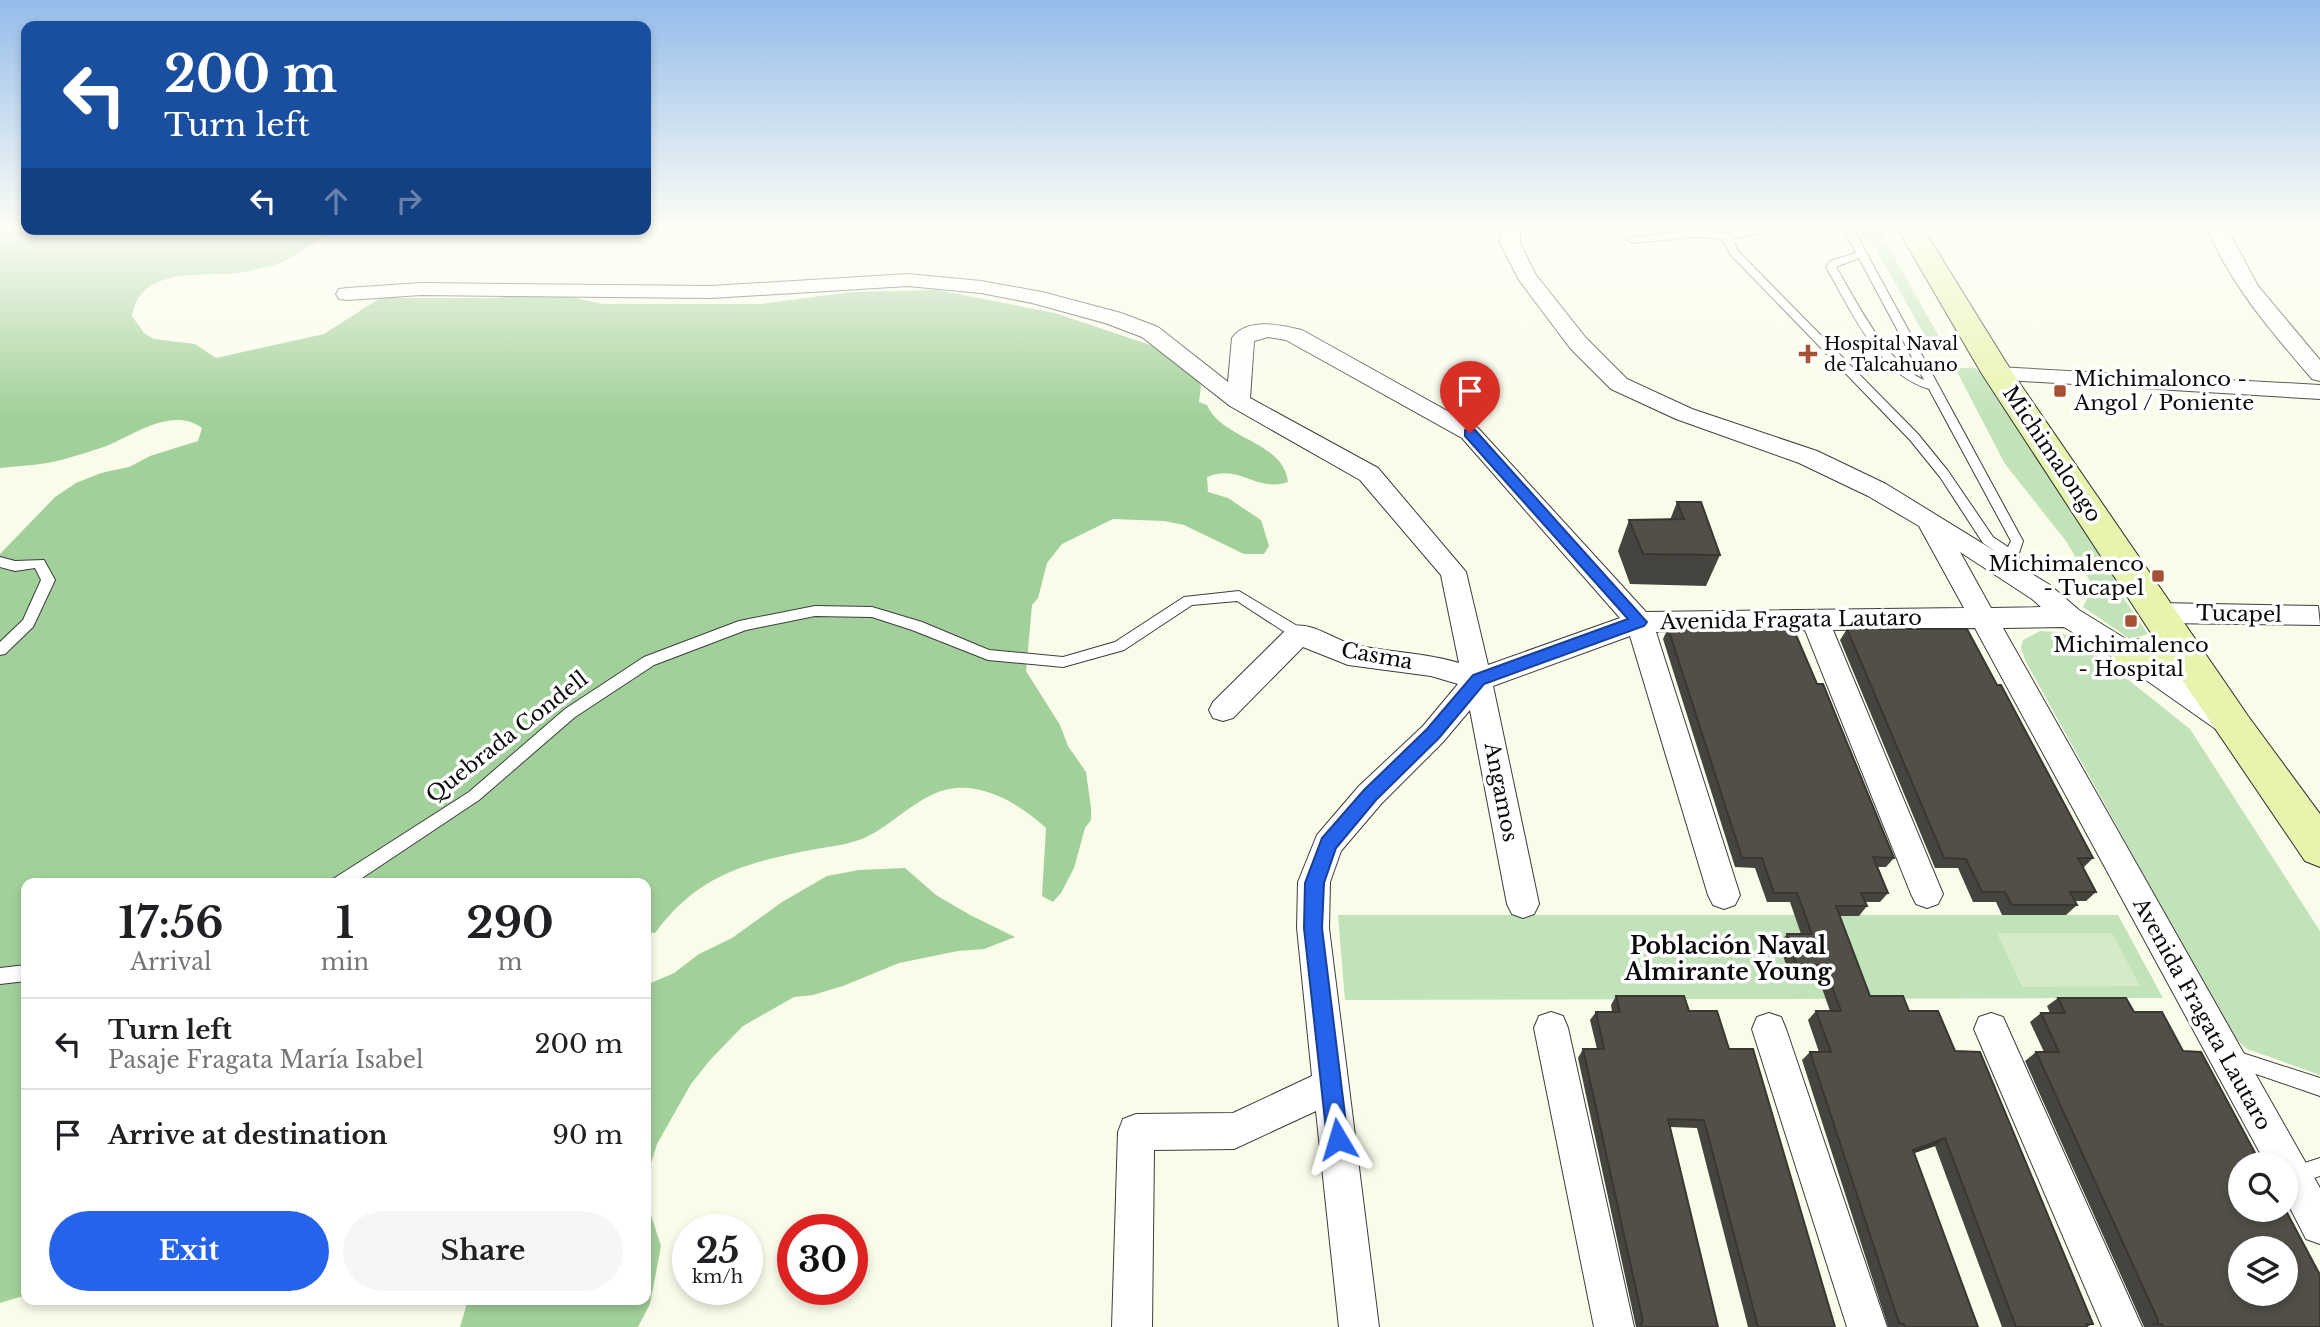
<!DOCTYPE html>
<meta charset="utf-8">
<style>
:root{--surface:#fff;--page:#f6f6f6;--text:#202124;--muted:#757577;--line:#e0e0e0;--accent:#2563eb}
body{margin:0;font-family:"Libre Baskerville",serif;background:var(--page);color:var(--text);height:100vh;display:flex;flex-direction:column;font-size:26px;white-space:nowrap}
*{box-sizing:border-box;margin:0}
p{font-size:23px;color:var(--muted)}
.icon{flex:none;width:38px;height:38px;fill:none;stroke:currentColor;stroke-width:2;stroke-linecap:round;stroke-linejoin:round}
.map{position:relative;flex:1;overflow:hidden}
.sheet{position:absolute;left:21px;top:878px;width:630px;height:427px;display:flex;flex-direction:column;background:var(--surface);border-radius:14px;box-shadow:0 4px 10px #0003}
.sheet>*{flex:none}
.guide{position:absolute;left:21px;top:21px;width:630px;height:214px;border-radius:14px;box-shadow:0 4px 10px #0003;background:#1a4fa0;color:#fff;overflow:hidden}
.controls{position:absolute;left:2228px;top:1152px;display:grid;gap:14px}
.controls a{display:grid;place-items:center;width:70px;height:70px;border-radius:50%;background:var(--surface);box-shadow:0 4px 10px #0003;font-size:35px}
.speed{position:absolute;left:672px;top:1214px;display:flex;gap:14px;font-size:35px;font-weight:700;text-align:center}
.speed>*{display:grid;place-content:center;width:91px;height:91px;border-radius:50%;background:var(--surface);box-shadow:0 4px 10px #0003;line-height:1}
.speed small{font-size:18px;font-weight:400}
.speed .limit{border:10px solid #d22;background:#fff;color:#111}
.pin{position:absolute;display:grid;place-items:center;width:60px;height:60px;color:#fff;margin:-72px -30px;border-radius:50% 50% 50% 0;rotate:-45deg;box-shadow:0 0 7px #0007}
.pin .icon{rotate:45deg}
.me{position:absolute;width:77px;margin:-38px;rotate:353deg;stroke-linejoin:round;filter:drop-shadow(0 0 5px #0008)}
.turn{display:flex;align-items:center;gap:24px;height:147px;padding:0 28px;font-size:32px}
.turn .icon{width:91px;height:91px;stroke-width:2.5}
.turn b{display:block;font-size:49px;line-height:60px}
.lanes{display:flex;align-items:center;height:66px;padding:0 28px;background:#0003;justify-content:center;gap:35px;direction:ltr}
.lanes .off{opacity:.35}
.eta{display:flex;justify-content:space-evenly;align-items:center;height:119px;text-align:center}
.eta b{font-size:42px;font-weight:700;line-height:49px}
.button{display:flex;gap:14px;margin-top:auto;padding:14px 28px}
.button a{flex:1;height:80px;border-radius:42px;background:var(--accent);color:#fff;font-size:28px;font-weight:700;line-height:80px;text-align:center}
.button a+a{background:var(--page);color:var(--text)}
ul{padding:0;list-style:none}
li{display:flex;align-items:center;gap:21px;height:91px;padding:0 28px;border-top:2px solid var(--line)}
li div{flex:1}
li b{display:block;font-size:26px}
li em{font-style:normal}
.map>svg:first-child{display:block}
</style>
<div class="map">
<svg width="2320" height="1327" viewBox="0 0 2320 1327">
<rect width="100%" height="100%" fill="#fafcea"/>
<path fill="#c2e2b9" d="M1853,230H1879L1942,342L1925,336L1871,240H1861Z
M1955,368H1975L1999,385L2115,572L2114,584L2148,634L2130,639L2083,607L2093,586L2066,541L2005,464Z
M2040,631L2057,632L2076,638L2190,729L2320,931V1075L2247,1049L2233,1036L2025,660L2021,647L2023,640Z
M1338,915H2118L2163,998L1345,1000Z"/>
<path fill="#a2d09a" d="M6,230H340C316,237 298,258 274,265C262,268 249,272 237,273C201,277 140,266 132,316L144,333L154,339L195,344L216,358L324,334L380,298H494L526,295L567,296L603,304H761L851,292L937,290L1055,313L1153,346L1198,380L1201,386L1199,402L1207,405C1222,440 1284,441 1288,482C1255,493 1241,463 1207,477L1208,492L1228,498L1261,520L1269,546L1264,554H1244L1184,525L1164,521L1113,519L1062,544L1047,563L1038,598L1032,605L1026,671L1060,725L1068,746L1086,772L1091,808V820L1085,828L1074,868L1061,893L1053,902L1042,896L1046,828C1022,806 990,786 956,788C925,790 898,820 872,834C853,845 832,846 811,850C744,863 698,875 655,933L646,932V884H26V1295L0,1303V554L55,497L76,483L101,473L129,467L150,456L198,441L202,428C175,407 137,432 111,444C97,450 80,454 65,459C44,465 21,466 0,468V232Z
M905,868L936,895L970,915L1015,937L984,949L958,951L899,963L843,986L813,995L794,997L743,1026L710,1060L691,1084L657,1144L646,1179V985L674,973L699,954L732,938L782,902L827,876L859,870Z
M646,1199L661,1246L650,1304L638,1327H460L468,1300H646Z"/>
<path fill="#d5eac9" d="M1997,933H2112L2140,986L2022,987Z"/>
<g fill="none" stroke-linecap="round" stroke-linejoin="round">
<defs>
<path id="service" d="M1748,230H1769L1764,233L1732,238L1738,251L1918,434L1948,471L1993,537L2008,547L2011,541L1929,389C1878,374 1851,310 1826,267L1830,261L1856,253L1844,230H1854L2023,541L2018,556L2030,578L2028,581H2018L2006,559L1983,543L1940,477L1910,440L1730,254L1722,239L1694,237L1632,243L1627,240L1632,237L1694,231L1726,233ZM1859,258L1924,380C1886,363 1857,302 1836,267Z
M0,557L15,561L44,560L55,580L33,627L5,654L0,655V642L23,620L41,580L35,568L15,571L0,567Z
M1239,591L1304,630L1306,634L1304,638H1294L1237,601L1192,605L1124,650L1063,667L988,660L912,630L872,617L815,616L746,630L654,665L575,717L479,800L353,884H331L333,879L469,792L565,709L644,657L739,621L815,606L872,607L922,622L989,650L1063,657L1115,642L1184,597Z
M26,965V981L0,984V968Z
M2233,1050L2320,1078V1096L2227,1064L2224,1058L2227,1052Z
M2320,1158V1176L2293,1185L2286,1183V1169Z"/>
<path id="minor" d="M1500,230H1520V243L1536,275L1586,338L1627,379L1692,409L1817,451L1886,484L2050,585L2079,610L2139,647L2237,714L2242,722L2237,730L2227,734L2217,730L2119,661L2064,627L2003,628L2320,1188V1244L2306,1239L2286,1200V1164H2266L1975,628L1833,630L1943,894L1938,904L1927,908L1916,904L1911,894L1805,630L1656,632L1740,895L1735,905L1724,909L1713,905L1708,895L1630,636L1493,686L1539,904L1534,914L1523,918L1512,914L1507,904L1470,710L1443,742L1381,804L1341,851L1330,882L1329,928L1379,1327H1339L1316,1111L1234,1149L1154,1150L1152,1327H1112L1118,1132L1123,1119L1136,1114L1233,1113L1312,1076L1297,928L1298,882L1317,835L1359,786L1423,726L1458,684L1431,676L1348,665L1303,647L1233,718L1223,721L1213,718L1209,710L1213,702L1289,627C1310,620 1331,638 1351,644C1387,653 1424,652 1459,663L1441,575L1360,480L1230,406L1142,337L1105,323L1032,303L981,293L908,286L711,298L421,295L347,300L339,299L336,294L339,289L347,288L421,283L711,286L908,274L981,281L1042,292L1121,313L1158,327L1228,382L1232,338C1247,317 1281,325 1302,330L1478,428L1646,612L1964,608L1919,526L1868,496L1799,463L1676,419L1611,389L1570,348L1519,280L1500,243ZM1268,337L1286,340L1462,438L1620,618L1488,665L1466,572L1378,468L1250,398L1254,341ZM1960,552L2032,599L2041,607L1991,608Z
M2208,230H2228L2258,286L2320,360V381L2312,379C2272,332 2232,287 2208,230Z
M1998,367L2320,385V399L1990,379L1987,374L1990,369Z
M2159,603L2318,606L2320,625L2159,623L2149,620L2145,613L2149,606Z
M1551,1012L1563,1016L1568,1028L1634,1327H1594L1534,1028L1539,1016Z
M1769,1013L1781,1017L1786,1029L1887,1327H1847L1752,1029L1757,1017Z
M1991,1013L2003,1017L2142,1327H2102L1974,1029L1979,1017Z"/>
<path id="secondary" d="M1898,230H1924L2012,372L2248,716L2320,814V867L2305,861L2172,665C2153,671 2134,670 2115,664L2110,654L2115,644L2129,639L2150,640L2153,636L1982,374Z"/>
</defs>
<use href="#service" stroke="#3d3d3d" stroke-width="2"/>
<use href="#minor" stroke="#3d3d3d" stroke-width="2"/>
<use href="#secondary" stroke="#2c2c2c" stroke-width="2"/>
<use href="#service" fill="#fff" fill-rule="evenodd"/>
<use href="#minor" fill="#fff" fill-rule="evenodd"/>
<use href="#secondary" fill="#e7f4ae" fill-rule="evenodd"/>
</g>
<path fill="#46443e" d="M1677,502L1720,555L1706,586L1630,584L1618,551L1629,520H1670Z
M1668,628L1817,684L1894,858L1886,867H1878L1888,893L1880,902H1865L1867,906L1859,916H1839L1870,996L1909,1011L1955,1051L2093,1324L2087,1327H2002L1935,1146L1914,1153L1978,1327H1888L1802,1060L1810,1052H1819L1808,1020L1816,1011H1830L1817,974H1789L1779,943L1787,934H1801L1790,902H1767L1755,868L1735,867L1663,639Z
M1847,629L1997,685L2093,858L2083,868L2096,892L2086,901H2075L2077,905L2066,915H2002L1996,902H1973L1958,868H1935L1840,640Z
M1616,996L1689,1011L1729,1049L1835,1327H1748L1697,1128L1670,1127L1718,1327H1636L1578,1058L1583,1049H1597L1590,1020L1596,1012H1612L1611,1005Z
M2058,998L2134,1012L2320,1327H2144L2025,1061L2036,1052H2044L2030,1022L2041,1013H2050L2047,1006Z"/>
<path fill="#393732" d="M1945,1138L1935,1146L1903,1157L1913,1150Z"/>
<path fill="#514f48" stroke="#393732" stroke-width="2" fill-rule="evenodd" d="M1677,502H1701L1720,555L1643,554L1629,520L1684,519Z
M1668,628H1793L1817,684H1823L1894,858L1873,857L1888,893H1861L1867,906H1836L1870,996H1903L1909,1011H1938L1955,1051L1980,1052L2093,1324H2086L2087,1327H2016L1945,1138L1913,1150L1978,1327H1905L1904,1324L1899,1323L1810,1052H1831L1816,1011H1841L1824,965H1797L1787,934H1812L1797,893H1774L1762,858H1742Z
M1847,629H1967L1997,685H2001L2093,858H2078L2096,892H2070L2077,905H2012L2005,892H1982L1966,859L1944,858Z
M1616,996H1684L1689,1011H1717L1729,1049H1753L1835,1327H1758L1704,1120L1668,1119L1718,1327H1642L1641,1324L1643,1321L1583,1049H1604L1596,1012H1620Z
M2058,998H2126L2134,1012H2162L2183,1051L2201,1052L2261,1164H2240V1209H2285L2320,1275V1327H2163L2162,1324H2152L2158,1323V1320L2036,1052H2059L2041,1013H2065ZM2240,1248H2286V1293H2240Z"/>
<linearGradient id="sky" x2="0" y2="1"><stop stop-color="#94bcea"/><stop offset="0.55" stop-color="#fdfef6"/><stop offset="1" stop-color="#fdfef6" stop-opacity="0"/></linearGradient>
<rect width="2320" height="415" fill="url(#sky)"/>
<path fill="#2563eb" stroke="#184099" stroke-width="2" d="M1470,429L1475,430L1647,622L1644,626L1484,684L1439,738L1376,800L1336,848L1324,883L1322,928L1348,1139L1345,1146L1338,1149L1330,1146L1327,1139L1304,928L1305,883L1322,838L1364,790L1427,729L1473,675L1628,619L1465,436V430Z"/>
<g fill="#a75235" stroke="#fff" stroke-width="2.5">
<path d="M1804.5 343.5h7v7h7v7h-7v7h-7v-7h-7v-7h7z"/>
<rect x="2053" y="384" width="14" height="14" rx="3.5"/>
<rect x="2151" y="569" width="14" height="14" rx="3.5"/>
<rect x="2124" y="614" width="14" height="14" rx="3.5"/>
</g>
<g text-anchor="middle" dominant-baseline="central" stroke-width="7" stroke-linejoin="round" paint-order="stroke">
<g font-size="18" fill="#0a0a0a" stroke="#fff" text-anchor="start">
<text x="1824" y="344">Hospital Naval<tspan x="1824" dy="21">de Talcahuano</tspan></text>
</g>
<g font-size="21" fill="#0a0a0a" stroke="#fff" text-anchor="start">
<text x="2074" y="379">Michimalonco -<tspan x="2074" dy="24">Angol / Poniente</tspan></text>
<text x="2144" y="564" text-anchor="end">Michimalenco<tspan x="2144" dy="24">- Tucapel</tspan></text>
<text x="2131" y="645" text-anchor="middle">Michimalenco<tspan x="2131" dy="24">- Hospital</tspan></text>
</g>
<g font-size="21" fill="#0a0a0a" stroke="#fff">
<text transform="translate(2052 454) rotate(56)">Michimalongo</text>
<text transform="translate(2239 614) rotate(1)">Tucapel</text>
<text transform="translate(1791 620) rotate(-1)">Avenida Fragata Lautaro</text>
<text transform="translate(1377 656) rotate(10)">Casma</text>
<text transform="translate(507 737) rotate(-38)">Quebrada Condell</text>
<text transform="translate(1501 792) rotate(79)">Angamos</text>
<text transform="translate(2202 1014) rotate(61)">Avenida Fragata Lautaro</text>
</g>
<g font-size="23" font-weight="bold" fill="#0a0a0a" stroke="#fff">
<text x="1728" y="946">Población Naval<tspan x="1728" dy="26">Almirante Young</tspan></text>
</g>
</g>
</svg>
<div class="controls">
<a><svg class="icon" aria-label="search" viewBox="0 0 24 24"><circle cx="10" cy="10" r="6"/><path d="M15 15l6 6"/></svg></a>
<a><svg class="icon" aria-label="layers" viewBox="0 0 24 24"><path d="M12 4l9 5-9 5-9-5zM3 14l9 5 9-5"/></svg></a>
</div>
<div class="speed"><div>25<small>km/h</small></div><div class="limit">30</div></div>
<div class="pin" style="left:1470px;top:433px;background:#d93025"><svg class="icon" aria-label="arrive" viewBox="0 0 24 24"><path d="M6 21V4h12l-3 4 3 4H6"/></svg></div>
<svg class="me" style="left:1338px;top:1139px" viewBox="-20 -20 40 40"><path d="M0-17L14 15 0 8-14 15z" fill="#2563eb" stroke="#fff" stroke-width="4"/></svg>
<div class="guide">
<div class="turn"><svg class="icon" aria-label="left" viewBox="0 0 24 24"><path d="M17 20v-9H6M10 6l-5 5 5 5"/></svg><div><b>200 m</b>Turn left</div></div>
<div class="lanes"><svg class="icon" aria-label="left" viewBox="0 0 24 24"><path d="M17 20v-9H6M10 6l-5 5 5 5"/></svg><svg class="icon off" aria-label="ahead" viewBox="0 0 24 24"><path d="M12 20V5M6 11l6-6 6 6"/></svg><svg class="icon off" aria-label="right" viewBox="0 0 24 24"><path d="M7 20v-9h11M14 6l5 5-5 5"/></svg></div>
</div>
<section class="sheet">
<div class="eta">
<div><b>17:56</b><p>Arrival</p></div>
<div><b>1</b><p>min</p></div>
<div><b>290</b><p>m</p></div>
</div>
<ul>
<li><svg class="icon" aria-label="left" viewBox="0 0 24 24"><path d="M17 20v-9H6M10 6l-5 5 5 5"/></svg><div><b>Turn left</b><p>Pasaje Fragata María Isabel</p></div><em>200 m</em></li>
<li><svg class="icon" aria-label="arrive" viewBox="0 0 24 24"><path d="M6 21V4h12l-3 4 3 4H6"/></svg><div><b>Arrive at destination</b></div><em>90 m</em></li>
</ul>
<div class="button"><a>Exit</a><a>Share</a></div>
</section>
</div>
